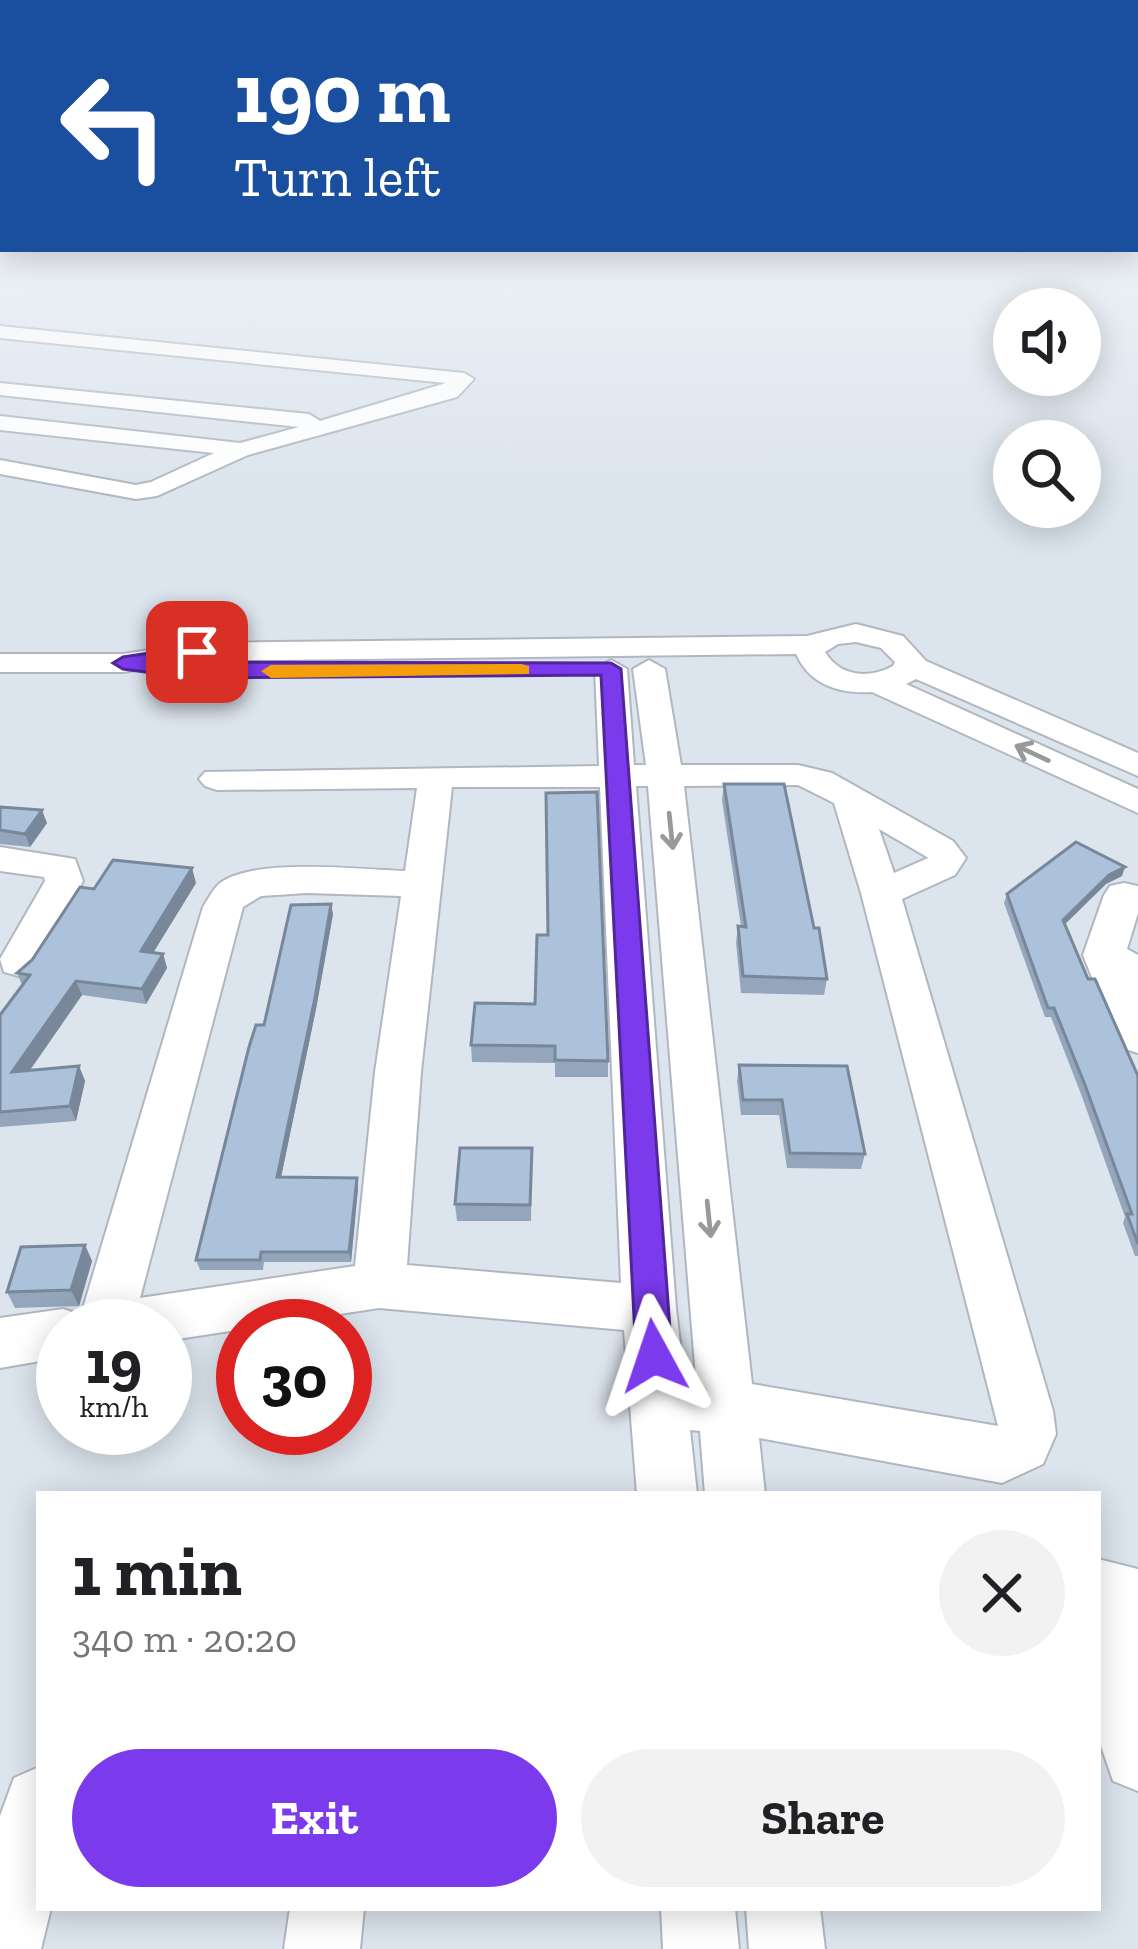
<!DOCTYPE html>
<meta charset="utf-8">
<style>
:root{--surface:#fff;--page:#f2f2f2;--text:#202124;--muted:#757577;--accent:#7c3aed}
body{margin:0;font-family:"Zilla Slab",serif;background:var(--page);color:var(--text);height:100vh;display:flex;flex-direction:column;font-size:45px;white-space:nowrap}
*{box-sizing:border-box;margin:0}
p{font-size:39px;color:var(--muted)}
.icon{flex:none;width:66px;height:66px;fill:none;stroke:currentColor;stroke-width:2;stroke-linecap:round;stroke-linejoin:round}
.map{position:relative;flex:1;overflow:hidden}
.details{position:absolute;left:36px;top:1491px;width:1065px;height:420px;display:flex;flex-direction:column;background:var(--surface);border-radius:0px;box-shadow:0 6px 30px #0003}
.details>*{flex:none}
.top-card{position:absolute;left:0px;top:0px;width:1140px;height:252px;box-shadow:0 6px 30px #0003;background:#1a4fa0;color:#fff;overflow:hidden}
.buttons{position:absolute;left:993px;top:288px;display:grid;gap:24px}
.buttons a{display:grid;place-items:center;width:108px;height:108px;border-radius:50%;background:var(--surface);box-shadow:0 6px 30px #0003;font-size:60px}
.speed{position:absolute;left:36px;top:1299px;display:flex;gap:24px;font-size:60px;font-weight:700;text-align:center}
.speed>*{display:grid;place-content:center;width:156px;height:156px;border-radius:50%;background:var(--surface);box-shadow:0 6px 30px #0003;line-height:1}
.speed small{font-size:30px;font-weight:400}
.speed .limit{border:18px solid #d22;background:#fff;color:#111}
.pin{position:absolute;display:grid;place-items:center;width:102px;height:102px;color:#fff;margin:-51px;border-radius:24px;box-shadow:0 6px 18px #0006}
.me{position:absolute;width:132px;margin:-66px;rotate:355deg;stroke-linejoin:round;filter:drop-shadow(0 0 9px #0008)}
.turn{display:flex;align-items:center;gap:42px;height:252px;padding:0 36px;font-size:54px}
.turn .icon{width:156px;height:156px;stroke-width:2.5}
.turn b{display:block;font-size:84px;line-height:102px}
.round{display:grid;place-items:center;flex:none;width:126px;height:126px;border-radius:63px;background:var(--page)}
.head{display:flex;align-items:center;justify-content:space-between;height:204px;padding:0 36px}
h1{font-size:72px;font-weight:700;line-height:90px}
.action{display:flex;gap:24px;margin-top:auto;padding:24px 36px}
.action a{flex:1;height:138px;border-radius:72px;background:var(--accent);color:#fff;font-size:48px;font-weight:700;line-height:138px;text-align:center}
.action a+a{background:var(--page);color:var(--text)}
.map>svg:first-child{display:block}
</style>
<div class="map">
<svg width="1138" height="1949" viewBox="0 0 1138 1949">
<rect width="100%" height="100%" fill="#dce4ed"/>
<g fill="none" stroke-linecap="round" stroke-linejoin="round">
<defs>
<path id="minor" d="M0,326L464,373L474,379L457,397L248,455L157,496L136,499L0,474V460L136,485L151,482L214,453L0,430V416L240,443L299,427L0,395V383L309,414L320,421L446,383L0,338Z
M856,624L903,636L926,661L1138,753V776L916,679L906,684L1138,789V813L872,692C839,694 810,685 796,654L197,661L123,672H0V654H123L197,643L807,636ZM856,642L881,648L895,662L893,666C869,679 840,677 825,652L838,644Z
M611,660L627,669L634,765H646L633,669L649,660L665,669L681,765H798L832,773L953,841L966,858L955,875L902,899L1053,1411L1056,1434L1043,1464L1002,1483L759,1438L765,1494H705L700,1431L690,1430L697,1494H637L624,1330L379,1308L165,1341V1326H63V1357L0,1368V1318L63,1309L81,1315L203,907C208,899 213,889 220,883C257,857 360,870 405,871L417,788L217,790L205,786L199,779L205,772L599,766L595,669ZM798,785L834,803L861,893L998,1426L752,1384L684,786ZM636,786H648L696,1378L684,1377L676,1309ZM452,787H600L621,1283L407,1265L421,1072ZM879,829L927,857L928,858L894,873ZM307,893L401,896L375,1072L355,1266L140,1298L243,907L261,896Z
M0,847L75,859L83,881L34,972L19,976L4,972L0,959L45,881L44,877L0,871Z
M1124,883L1138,886V913L1127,949L1138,955V1053L1122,1048L1116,1037L1083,955L1104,895L1110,886Z
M1098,1559L1138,1569V1791L1113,1781L1098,1737Z
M39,1767V1908H51L41,1949H0V1816L14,1778Z
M290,1908H364L360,1949H284Z
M661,1908H735L739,1949H663Z
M746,1908H820L825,1949H749Z"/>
</defs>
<use href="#minor" stroke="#b0b7c0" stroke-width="4"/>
<use href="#minor" fill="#fff" fill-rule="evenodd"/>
</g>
<path fill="#94a6bb" d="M724,784L814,928L827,979L824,995L741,993L736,943L738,926H741L722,800Z
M0,807L47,823L30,847L0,844Z
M1122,876L1106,884L1065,924L1088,979L1138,1076V1256H1135L1123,1223L1125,1217L1081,1094L1051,1017H1045L1004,903L1007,894Z
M196,883L153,953L163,954L167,968L146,1004L82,995L30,1070L79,1066L85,1081L76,1121L0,1127V1015L22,985L17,973L32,960L94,889Z
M333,914L316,1009L281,1177L357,1178L358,1188L351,1262H264L263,1270H200L196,1260L264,1025Z
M548,935L608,1061V1077H555V1063L472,1062L471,1045L535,1004Z
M739,1065L865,1154L861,1169L787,1168L779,1115H741L737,1081Z
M532,1148L531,1221H457L455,1204Z
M85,1245L92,1261L79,1306L15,1308L7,1292Z"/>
<path fill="#788799" d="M42,810L47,823L30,847L25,834Z
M1125,867L1122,876L1106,884L1060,929L1063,920L1109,875Z
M192,868L196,883L145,966L141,951Z
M331,904L333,914L316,1009L279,1187L277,1177Z
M163,954L167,968L146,1004L142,989Z
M76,981L82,995L19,1086L12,1072Z
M79,1066L85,1081L76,1121L70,1106Z
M357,1178L358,1188L351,1262L349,1252Z
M85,1245L92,1261L79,1306L71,1290Z"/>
<path fill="#acc1da" stroke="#788799" stroke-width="3" d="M724,784H784L814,928H819L827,979L743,976L738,926L746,927Z
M597,792L608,1061L555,1060V1046L471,1045L475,1003L535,1004L537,935H548L546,793Z
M0,807L42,810L25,834L0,830Z
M1076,842L1125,867L1109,875L1063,920L1088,979H1095L1138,1076V1244L1127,1214H1132L1085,1085L1054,1008H1048L1007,894Z
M113,860L192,868L141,951L163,954L142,989L76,981L12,1072L79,1066L70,1106L0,1112V1015L30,975L17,973L32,960L80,887L94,889Z
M331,904L315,998L277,1177L357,1178L349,1252H261L260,1260H196L249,1047L256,1025H264L291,905Z
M739,1065L847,1066L865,1154L790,1153L782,1100H743Z
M460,1148H532L530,1205L455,1204Z
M85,1245L71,1290L7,1292L21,1247Z"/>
<defs><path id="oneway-shaft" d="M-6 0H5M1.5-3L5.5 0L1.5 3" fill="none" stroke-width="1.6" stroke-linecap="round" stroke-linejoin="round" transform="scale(3)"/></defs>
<g stroke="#98999b">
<use href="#oneway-shaft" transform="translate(1032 753) rotate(-155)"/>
<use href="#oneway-shaft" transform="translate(671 831) rotate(84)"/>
<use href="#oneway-shaft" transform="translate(709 1219) rotate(84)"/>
</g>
<linearGradient id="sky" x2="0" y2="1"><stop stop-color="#89a4b8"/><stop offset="0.44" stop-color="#eff3f7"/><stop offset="1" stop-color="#eff3f7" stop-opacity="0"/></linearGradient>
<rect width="1138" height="491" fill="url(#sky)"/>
<path fill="#7c3aed" stroke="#51269a" stroke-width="3" d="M197,646L204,648V656L168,662L611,663L621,669L672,1356L667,1367L654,1372L641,1367L636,1356L601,675L191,678L123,669L113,663L123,657Z"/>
<path fill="#f59e0b" d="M521,664L529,666V674L271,678L261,671L271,665Z"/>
</svg>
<div class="buttons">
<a><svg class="icon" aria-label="sound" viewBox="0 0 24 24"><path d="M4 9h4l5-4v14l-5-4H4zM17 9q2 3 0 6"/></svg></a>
<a><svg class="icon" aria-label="search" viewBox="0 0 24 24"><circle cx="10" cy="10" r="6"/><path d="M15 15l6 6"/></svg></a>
</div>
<div class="speed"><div>19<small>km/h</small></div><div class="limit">30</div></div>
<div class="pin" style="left:197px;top:652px;background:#d93025"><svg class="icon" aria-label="arrive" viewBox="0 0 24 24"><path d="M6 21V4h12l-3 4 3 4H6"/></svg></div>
<svg class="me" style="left:654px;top:1356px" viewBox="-20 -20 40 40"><path d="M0-17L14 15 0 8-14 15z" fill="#7c3aed" stroke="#fff" stroke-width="4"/></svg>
<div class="top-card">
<div class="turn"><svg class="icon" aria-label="left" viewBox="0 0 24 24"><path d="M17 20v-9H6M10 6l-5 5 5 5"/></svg><div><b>190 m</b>Turn left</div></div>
</div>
<section class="details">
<div class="head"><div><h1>1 min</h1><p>340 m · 20:20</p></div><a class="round"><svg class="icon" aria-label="close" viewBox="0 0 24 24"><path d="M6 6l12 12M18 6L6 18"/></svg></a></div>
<div class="action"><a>Exit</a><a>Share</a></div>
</section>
</div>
